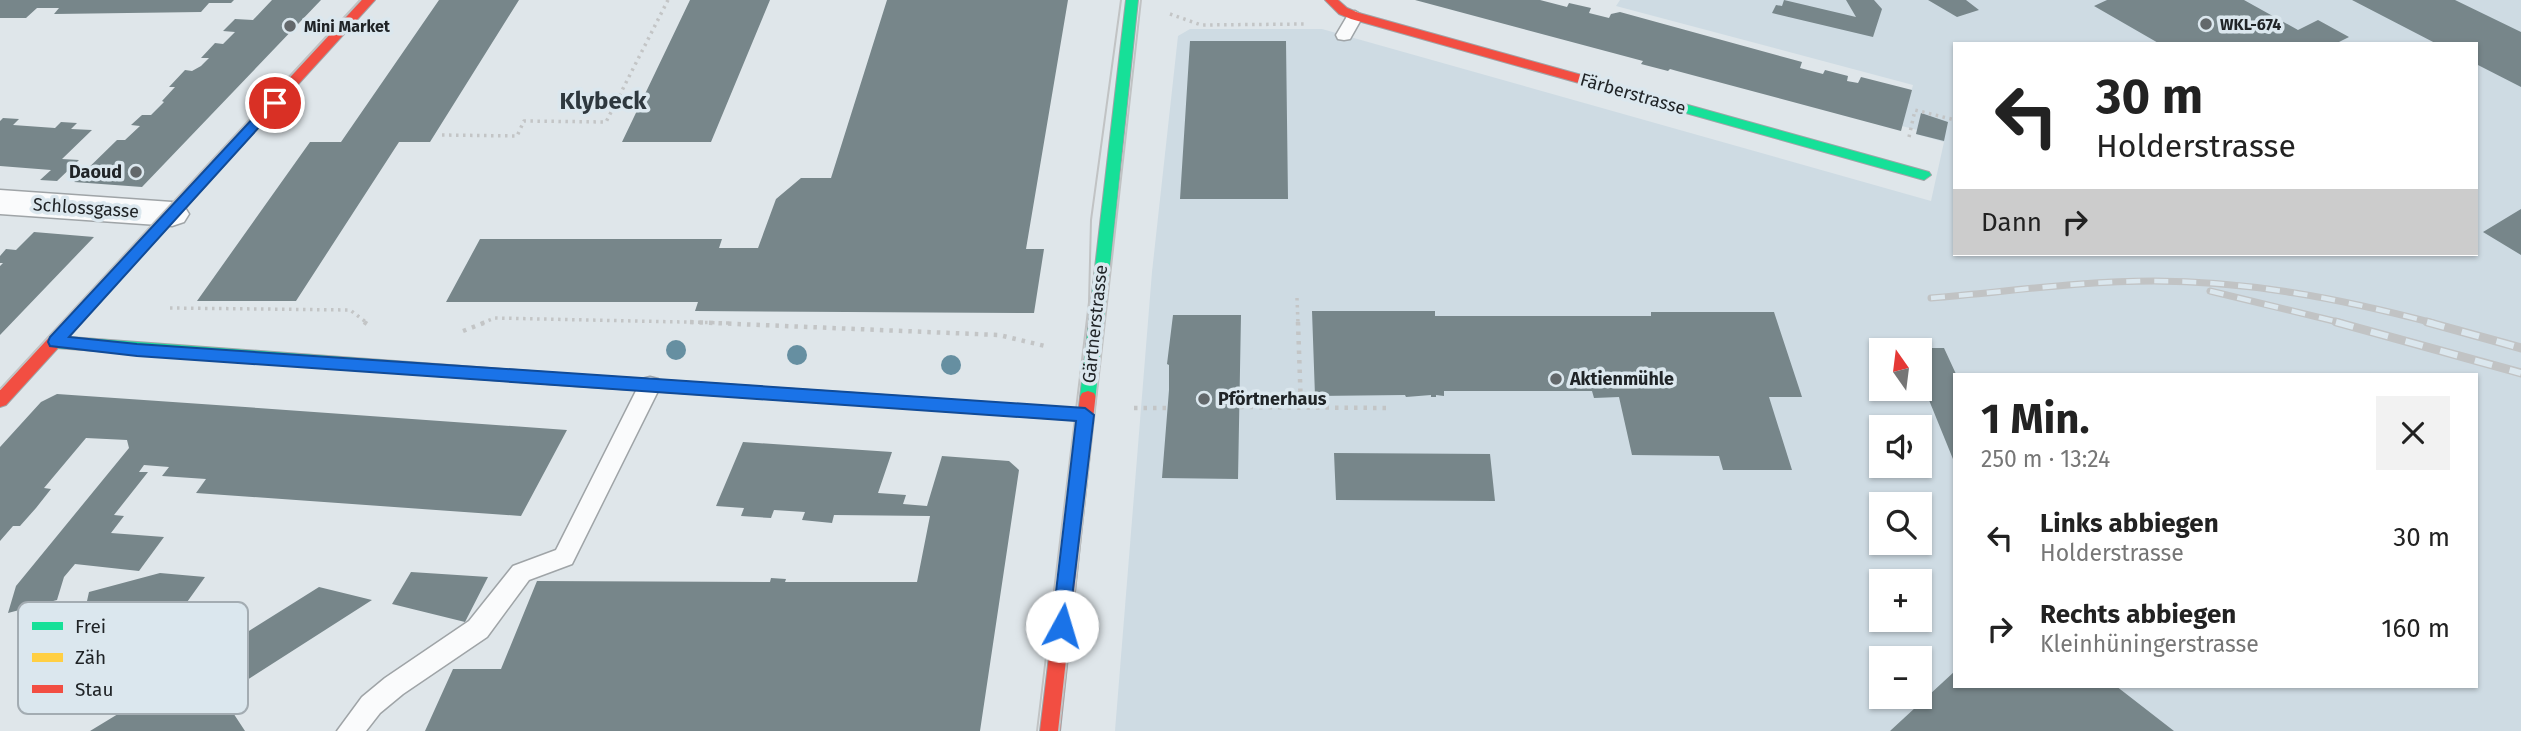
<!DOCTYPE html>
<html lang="de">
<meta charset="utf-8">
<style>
:root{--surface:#fff;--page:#f2f2f2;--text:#222;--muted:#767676}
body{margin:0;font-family:"Fira Sans",sans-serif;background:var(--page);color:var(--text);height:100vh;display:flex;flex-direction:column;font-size:26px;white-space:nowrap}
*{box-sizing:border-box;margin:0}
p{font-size:23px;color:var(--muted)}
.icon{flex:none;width:38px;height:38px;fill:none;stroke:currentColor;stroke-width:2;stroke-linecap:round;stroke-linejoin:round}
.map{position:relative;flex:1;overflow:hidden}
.details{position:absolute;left:1953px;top:373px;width:525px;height:315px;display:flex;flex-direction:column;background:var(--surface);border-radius:0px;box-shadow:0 2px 5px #0004}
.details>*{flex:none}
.banner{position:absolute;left:1953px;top:42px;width:525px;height:214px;border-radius:0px;box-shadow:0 2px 5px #0004;background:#fff;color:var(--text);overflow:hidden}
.needle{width:46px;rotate:346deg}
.controls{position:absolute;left:1869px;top:338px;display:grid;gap:14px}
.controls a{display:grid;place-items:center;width:63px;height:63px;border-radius:0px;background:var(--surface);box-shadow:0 2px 5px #0004;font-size:35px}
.pin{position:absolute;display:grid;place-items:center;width:60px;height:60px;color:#fff;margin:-30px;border:4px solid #fff;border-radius:50%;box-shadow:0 2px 7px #0007}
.me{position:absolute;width:77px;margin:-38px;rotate:6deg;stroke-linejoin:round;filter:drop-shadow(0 0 5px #0008)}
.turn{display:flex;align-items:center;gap:24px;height:147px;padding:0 28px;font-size:32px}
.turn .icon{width:91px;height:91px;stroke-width:2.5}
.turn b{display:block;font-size:49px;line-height:60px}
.then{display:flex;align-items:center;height:66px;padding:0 28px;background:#0003;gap:14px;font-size:26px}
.round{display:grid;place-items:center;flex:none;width:74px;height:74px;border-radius:0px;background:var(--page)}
.head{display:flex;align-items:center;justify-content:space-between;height:119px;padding:0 28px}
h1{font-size:42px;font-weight:700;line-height:52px}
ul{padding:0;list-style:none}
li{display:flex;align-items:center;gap:21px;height:91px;padding:0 28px}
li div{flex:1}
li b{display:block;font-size:26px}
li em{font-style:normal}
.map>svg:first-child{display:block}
</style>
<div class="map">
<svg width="2521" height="731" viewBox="0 0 2521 731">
<rect width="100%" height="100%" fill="#dfe6ea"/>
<path fill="#cedbe3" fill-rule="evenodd" d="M1620,0H2521V731H1115L1152,272L1178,36L1190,29H1322L1931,201L1944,142L1916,134L1917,130L1902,126L1913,85L1616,6ZM1955,44H2476V254H1955ZM1881,350H1920V388H1881ZM1955,374H2476V686H1955ZM1881,427H1920V466H1881ZM1881,504H1920V542H1881ZM1881,581H1920V620H1881ZM1881,658H1920V696H1881Z"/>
<path fill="#77868a" d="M0,0H234L231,3H209L201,12L54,14L59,8H37L26,18H0Z
M272,0H321L142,187L74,182L117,140H125L140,126L131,125L142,115H151L164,102L162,101L175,87H169L185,70L192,71L201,66L209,58H201L215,43L223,44L235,32L223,31L235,19L253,20Z
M439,0H519L430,142H399L296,301H197L310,142H341Z
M690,0H770L711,142H622Z
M887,0H1068L1026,249H1044L1034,313L695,311L698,302H446L480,239H722L719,248H758L776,199L801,178H831Z
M1415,0H1540L1567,7L1569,3L1591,8L1589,13L1609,18L1611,14L1620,12L1802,62L1800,68L1823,74L1825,70L1848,76L1847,81L1858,83L1861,77L1912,90L1901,131L1677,71L1670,69L1668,71L1641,64L1643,61Z
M1784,0L1856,17L1846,0H1874L1882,9L1873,37L1772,13L1776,5L1782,6Z
M1928,0H1966L1979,10L1957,17Z
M2107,0H2244L2298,30L2318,20L2349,37L2335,44H2160L2094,6Z
M2352,0H2455L2521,32V87L2476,64V44H2437Z
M1190,41H1286L1288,199H1180Z
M1921,113L1948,122L1944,141L1916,134Z
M3,118L19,119L13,125L55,128L61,122L77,123L71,129L92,130L62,159L79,160L57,181L40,180L51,170L0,166V121Z
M2521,209V255L2483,232Z
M34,232L94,237L0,335V266L3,263H0V256L6,249L16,250Z
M1312,311H1435V316H1651V312H1774L1802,397H1769L1792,470H1723L1719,456L1632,455L1619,397L1594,398L1592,391H1444V396L1436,395V397H1431V395L1406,397L1405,395L1315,396Z
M1173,315H1241L1238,479L1162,478L1169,390V365L1167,364Z
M1920,348H1944L1956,374L1955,464L1920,378Z
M57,394L258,408L567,430L521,516L196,493L206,479L162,476L169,467L144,465L139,472H148L114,515L124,516L111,533L164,537L139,571L75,564L64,577L57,600L8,613L16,586L129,448L127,440L86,438L44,488L51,489L36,508L20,526H13L0,541V447L41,402Z
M743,442L892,452L878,493L906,495L903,504L927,506L942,456L1009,461L1019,470L980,731H425L453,669H501L537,581L770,582L771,578L786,579L785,582H917L930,516L834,515L832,523L802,520L805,512L774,510L771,518L741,516L744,508L716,506Z
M1334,453L1490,454L1495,501L1336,500Z
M411,572L488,577L465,622L392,604Z
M160,573L205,577L172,623L198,663L319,587L372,600L222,696L245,731H90L118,714L77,646L89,592Z
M1955,671V686H2116L2174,731H1890Z"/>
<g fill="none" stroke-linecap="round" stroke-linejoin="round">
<defs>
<path id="lane" d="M1355,11L1363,16L1350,39L1344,40L1338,39L1336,35L1349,13Z
M650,377L658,379L661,385L572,564L529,580L487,637L403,694L380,713L366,731H337L362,697L385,678L469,621L513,566L556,550L642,379Z"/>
<path id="street" d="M0,190L172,202L184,206L189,214L184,222L172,226L0,214Z"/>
<path id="fast" d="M1126,0H1138L1096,397L1094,401H1082L1080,397Z
M1591,78L1929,172L1931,175L1924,180L1586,85L1585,82Z
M56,336L572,374L578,376L580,380L578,384L572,386L56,348L48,342Z
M856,393L1085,409L1091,411L1093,415L1091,419L1085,421L856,405L850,403L848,399L850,395Z"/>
<path id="slow" d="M572,374L856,393L862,395L864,399L862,403L856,405L572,386L566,384L564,380L566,376Z"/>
<path id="jam" d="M362,0H375L6,405L0,407V390Z
M1325,0H1338L1347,8L1359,13L1596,79L1597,82L1591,86L1586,85L1351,19L1339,14Z
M1088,391L1094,393L1096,397L1060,731H1040L1080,397L1082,393Z"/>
</defs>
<use href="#lane" stroke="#9fa4a7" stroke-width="3"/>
<use href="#street" stroke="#9fa4a7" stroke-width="3"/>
<use href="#fast" stroke="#9fa4a7" stroke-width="2"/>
<use href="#slow" stroke="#9fa4a7" stroke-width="2"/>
<use href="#jam" stroke="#9fa4a7" stroke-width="2"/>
<path stroke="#c3c5c6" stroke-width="3.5" stroke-dasharray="2.5 4.5" stroke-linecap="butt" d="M1170,14L1201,25L1306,24
M442,135L517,136L524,121L606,122L668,0
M1909,137L1915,110L1955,120
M1297,298L1298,323
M170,308L350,310L367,323
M482,323L495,318L730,323"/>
<path stroke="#c3c5c6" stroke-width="4.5" stroke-dasharray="3.5 6" stroke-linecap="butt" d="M364,322L370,326
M690,322L999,335L1045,346
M1298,322L1301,408
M463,331L486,322
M1240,407L1391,408
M1134,408H1168"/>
<use href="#lane" fill="#fafbfc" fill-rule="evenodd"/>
<use href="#street" fill="#fafbfc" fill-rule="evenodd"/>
<use href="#fast" fill="#16e098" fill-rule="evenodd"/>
<use href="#slow" fill="#ffcf43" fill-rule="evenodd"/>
<use href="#jam" fill="#f24e42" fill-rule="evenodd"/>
<path stroke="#c1c3c4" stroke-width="2" d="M0,389L360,0
M1037,731L1089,302L1091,220L1121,0
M1059,731L1141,0"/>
<defs>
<path id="rail-far1" d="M2210,291L2342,323
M1931,298C2005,292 2080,281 2154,281C2249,281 2342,299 2433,323"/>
<path id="rail" d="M2336,322L2521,373
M2427,322L2521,348"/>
</defs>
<use href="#rail-far1" stroke="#c1c3c4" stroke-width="7"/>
<use href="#rail" stroke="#c1c3c4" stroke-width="9"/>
<use href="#rail-far1" stroke="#dbe7ee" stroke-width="4.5" stroke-dasharray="14" stroke-linecap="butt"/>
<use href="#rail" stroke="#dbe7ee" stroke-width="6" stroke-dasharray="18" stroke-linecap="butt"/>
</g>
<g fill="#668fa1">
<circle cx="676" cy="350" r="10"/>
<circle cx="797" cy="355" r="10"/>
<circle cx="951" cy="365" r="10"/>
</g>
<path fill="#1a73e8" stroke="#114b97" stroke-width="2" d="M275,98L279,100V105L69,337L137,344L1085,408L1094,415L1068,631L1062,634L1055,631L1052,626L1076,421L137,356L50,346L48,342L50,337L270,100Z"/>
<g fill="#63686b" stroke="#dbe7ee" stroke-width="2.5">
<circle cx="2206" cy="24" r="7"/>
<circle cx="290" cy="26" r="7"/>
<circle cx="136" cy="172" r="7"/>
<circle cx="1556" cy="379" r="7"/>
<circle cx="1204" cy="399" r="7"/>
</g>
<g text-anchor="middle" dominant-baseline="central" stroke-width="7" stroke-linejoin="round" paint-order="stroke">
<g font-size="16" font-weight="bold" fill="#202427" stroke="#dbe7ee" text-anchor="start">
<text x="2220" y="24">WKL-674</text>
<text x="304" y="26">Mini Market</text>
</g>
<g font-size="18" fill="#202427" stroke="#dbe7ee">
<text transform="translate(1633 94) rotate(16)">Färberstrasse</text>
<text transform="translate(86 208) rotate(4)">Schlossgasse</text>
<text transform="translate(1095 324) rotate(-84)">Gärtnerstrasse</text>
</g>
<g font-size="18" font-weight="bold" fill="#202427" stroke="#dbe7ee" text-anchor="start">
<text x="122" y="172" text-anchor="end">Daoud</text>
<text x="1570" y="379">Aktienmühle</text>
<text x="1218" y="399">Pförtnerhaus</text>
</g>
<g font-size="24" font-weight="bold" fill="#2e383e" stroke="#dbe7ee">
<text x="603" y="101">Klybeck</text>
</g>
</g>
<rect x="18" y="602" width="230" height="112" rx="10" fill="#dbe7ee" stroke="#a3acb2" stroke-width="2"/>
<rect x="32" y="622" width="31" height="8" fill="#16e098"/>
<rect x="32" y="653" width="31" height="9" fill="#ffcf43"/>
<rect x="32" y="685" width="31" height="8" fill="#f24e42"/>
<g font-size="19" fill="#202427">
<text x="75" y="633">Frei</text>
<text x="75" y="664">Zäh</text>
<text x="75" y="696">Stau</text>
</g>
</svg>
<div class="controls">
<a><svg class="needle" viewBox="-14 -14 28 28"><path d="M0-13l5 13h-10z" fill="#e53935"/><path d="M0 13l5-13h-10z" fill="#767676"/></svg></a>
<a><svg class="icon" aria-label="sound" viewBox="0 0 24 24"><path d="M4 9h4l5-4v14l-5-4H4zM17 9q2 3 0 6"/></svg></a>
<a><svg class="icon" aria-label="search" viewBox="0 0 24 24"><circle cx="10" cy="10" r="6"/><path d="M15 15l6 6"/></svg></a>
<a>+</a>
<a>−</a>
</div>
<div class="pin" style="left:275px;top:103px;background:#d93025"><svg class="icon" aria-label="arrive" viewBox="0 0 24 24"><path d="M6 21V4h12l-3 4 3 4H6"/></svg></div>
<svg class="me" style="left:1062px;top:626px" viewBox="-20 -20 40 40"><circle r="19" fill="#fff"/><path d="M0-13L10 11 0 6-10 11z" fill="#1a73e8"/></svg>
<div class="banner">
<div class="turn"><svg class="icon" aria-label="left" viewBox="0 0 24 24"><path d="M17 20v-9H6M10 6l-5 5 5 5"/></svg><div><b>30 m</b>Holderstrasse</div></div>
<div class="then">Dann<svg class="icon" aria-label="right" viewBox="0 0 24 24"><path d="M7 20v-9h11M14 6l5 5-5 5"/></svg></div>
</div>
<section class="details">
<div class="head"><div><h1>1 Min.</h1><p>250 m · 13:24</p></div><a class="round"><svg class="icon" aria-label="close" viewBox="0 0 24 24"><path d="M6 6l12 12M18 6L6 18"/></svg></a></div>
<ul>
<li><svg class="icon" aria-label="left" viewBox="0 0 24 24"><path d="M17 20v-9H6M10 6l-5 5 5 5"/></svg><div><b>Links abbiegen</b><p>Holderstrasse</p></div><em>30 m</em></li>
<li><svg class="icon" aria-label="right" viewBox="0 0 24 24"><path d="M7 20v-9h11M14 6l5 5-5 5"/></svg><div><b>Rechts abbiegen</b><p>Kleinhüningerstrasse</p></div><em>160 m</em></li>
</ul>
</section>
</div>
